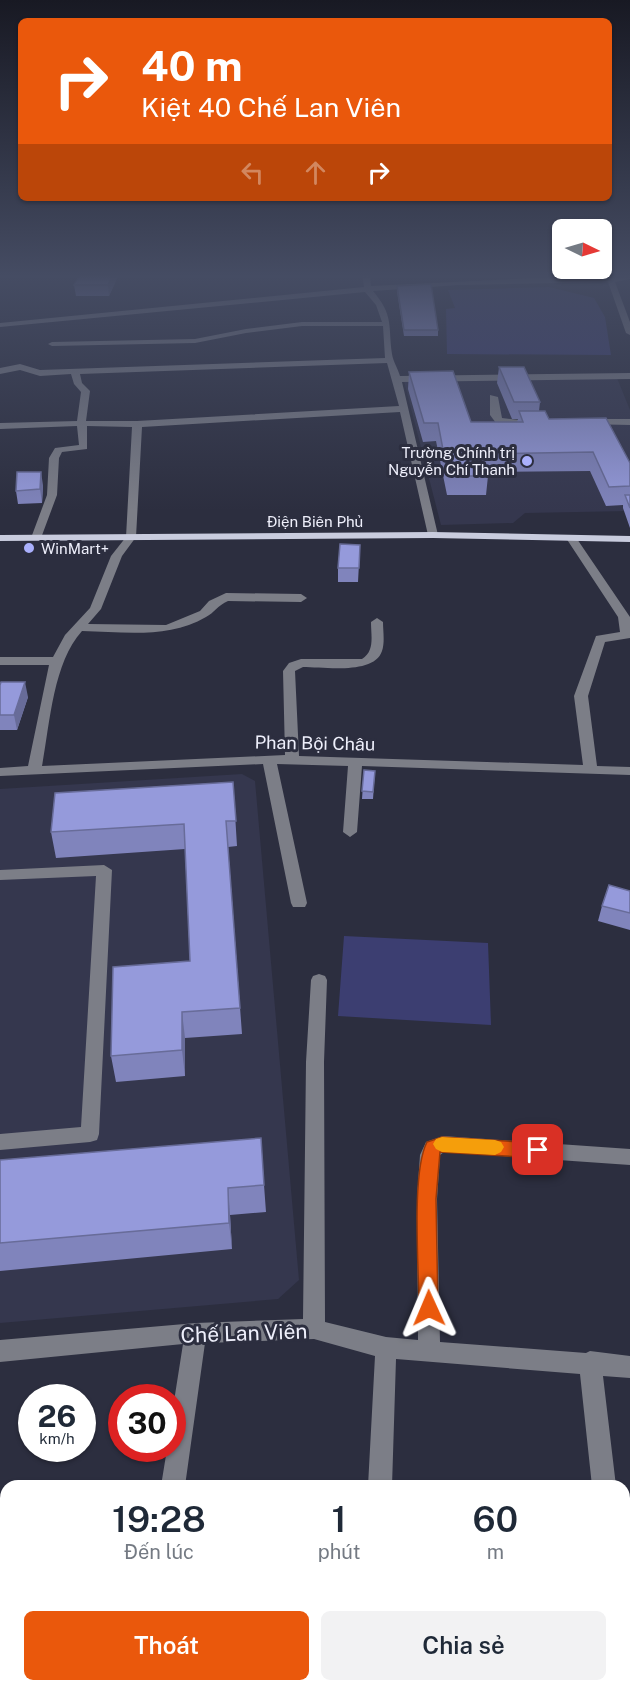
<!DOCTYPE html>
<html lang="vi">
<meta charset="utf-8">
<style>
:root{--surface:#fff;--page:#f2f2f3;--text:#1f2937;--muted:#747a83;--accent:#ea580c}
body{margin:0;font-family:"Public Sans",sans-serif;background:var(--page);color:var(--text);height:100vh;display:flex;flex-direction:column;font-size:22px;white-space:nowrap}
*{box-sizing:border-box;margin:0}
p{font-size:20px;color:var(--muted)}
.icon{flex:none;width:33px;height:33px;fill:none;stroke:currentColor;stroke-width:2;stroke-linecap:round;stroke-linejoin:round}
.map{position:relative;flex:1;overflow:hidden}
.drawer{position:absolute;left:0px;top:1480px;width:630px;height:212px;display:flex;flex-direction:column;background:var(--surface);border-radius:18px 18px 0 0;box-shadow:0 2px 4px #0004}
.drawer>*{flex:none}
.guide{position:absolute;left:18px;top:18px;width:594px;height:183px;border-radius:9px;box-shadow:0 2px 4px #0004;background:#ea580c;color:#fff;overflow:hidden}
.needle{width:39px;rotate:95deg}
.tools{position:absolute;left:552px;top:219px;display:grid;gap:12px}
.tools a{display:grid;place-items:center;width:60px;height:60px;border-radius:9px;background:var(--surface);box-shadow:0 2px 4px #0004;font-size:30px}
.speed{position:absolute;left:18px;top:1384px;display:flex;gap:12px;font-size:30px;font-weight:700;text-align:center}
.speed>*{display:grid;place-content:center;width:78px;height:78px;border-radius:50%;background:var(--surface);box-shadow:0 2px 4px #0004;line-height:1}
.speed small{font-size:15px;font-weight:400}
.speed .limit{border:9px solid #d22;background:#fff;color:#111}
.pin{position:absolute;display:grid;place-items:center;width:51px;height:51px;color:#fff;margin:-26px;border-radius:12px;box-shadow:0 3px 9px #0006}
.me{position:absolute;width:66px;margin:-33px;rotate:359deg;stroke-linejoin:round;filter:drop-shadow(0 0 4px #0008)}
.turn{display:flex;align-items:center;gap:21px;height:126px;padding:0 24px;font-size:27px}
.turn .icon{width:78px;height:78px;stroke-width:2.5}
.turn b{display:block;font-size:42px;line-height:51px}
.lanes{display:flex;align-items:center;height:57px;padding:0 24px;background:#0003;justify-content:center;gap:30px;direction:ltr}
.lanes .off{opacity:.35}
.eta{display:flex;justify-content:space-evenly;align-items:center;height:102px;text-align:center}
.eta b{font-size:36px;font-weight:600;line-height:42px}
.primary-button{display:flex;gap:12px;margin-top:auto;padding:12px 24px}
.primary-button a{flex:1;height:69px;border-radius:9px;background:var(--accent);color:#fff;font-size:24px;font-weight:600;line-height:69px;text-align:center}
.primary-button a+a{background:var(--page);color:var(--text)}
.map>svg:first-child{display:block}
</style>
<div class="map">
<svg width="630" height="1691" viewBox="0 0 630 1691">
<rect width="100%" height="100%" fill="#2c2e3f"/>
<path fill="#35374e" d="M617,378L630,410V511L525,513L513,523L441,525L404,381Z
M242,774L255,781L299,1280L278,1299L0,1323V789Z"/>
<path fill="#3c3e71" d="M549,287L594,298L605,317L611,355L447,354L446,309L455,308L448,290Z
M344,936L488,943L491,1025L338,1016Z"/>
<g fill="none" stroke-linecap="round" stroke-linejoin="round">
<path fill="#7c7e87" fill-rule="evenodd" d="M362,274H370L371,286L535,278H611L630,275V279L615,282L630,322V335L626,333L608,282L458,285L373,291C394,316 388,325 392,354C393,361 398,369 400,376L630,373V379L402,382L438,535L433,538L428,535L400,412L142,427L136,537L122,556L101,609L88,624L166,625L200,611L209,601L226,593L301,594L307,598L301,602L228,601C218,605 214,613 206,617C168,639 124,632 82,631C53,663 50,723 42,766L285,755L283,671L289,663L301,659H362C375,651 371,636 371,622L377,618L383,622C383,631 385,642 382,651C374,675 324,667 303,667L295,671L299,756L583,765L574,696L596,636L620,632L618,617L566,538L571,535L575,536L630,617V638L605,642L588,696L597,766L630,767V775L362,766L357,832L350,837L343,832L348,766L277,764L307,903L305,907H293L291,903L263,764L0,776V768L28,766L49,665H0V657H53L65,635L90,608L111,556L126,537L132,427L87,426V449L62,452L59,458L57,495L41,538L40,540H32L31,538L47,495L49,458L55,448L79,445L77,426L0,429V423L77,421L81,392L74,384L71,374L40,376L20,370L0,374V368L20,364L40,370L385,358L383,326H302L246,333L195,343L52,346L48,344L52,342L195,339L246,329L302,322H382L376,305L365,292L0,327V323L364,287ZM387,363L399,406L137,421H86L90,391L82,383L80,374Z
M490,395L498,397L502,418L528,421V425L496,423L490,415Z
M588,419H630V425L585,424V420Z
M104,865L112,870L99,1134L97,1140L90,1142L0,1150V1134L81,1127L96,876L0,880V870Z
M319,974L325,976L327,980L324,1062L325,1322L386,1337L418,1340L417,1199L420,1155L426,1142L443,1136L630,1149V1165L444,1152L440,1155L437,1199L440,1342L586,1353L590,1351L630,1356V1378L603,1376L616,1486H592L580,1374L396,1359L392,1486H368L375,1356L314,1339L205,1343L185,1486H161L167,1449H172V1414L183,1344L0,1362V1340L196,1323L303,1319L306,1062L311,980L313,976Z
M624,1660L630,1662V1691H613L612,1686H624Z
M131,1686H157L156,1691H130Z
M358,1686H384V1691H358Z"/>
<path fill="#c9ccde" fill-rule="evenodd" d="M433,532L630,536V542L433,538L0,541V535Z"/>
</g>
<path fill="#8084bc" d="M80,274H119L109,296H76L74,285Z
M397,286L438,330V336H404L397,292Z
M499,367L540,402L539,411L549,419L630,463V528L623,508V505L606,506L590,471L486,472L488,476L486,495H447L436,441L423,442L408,389L409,372L471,422H517L518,419H512L497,383Z
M43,485L42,503L18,504L16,491Z
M360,545L358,582H338V568Z
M0,685L28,697L17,730H0Z
M364,770L375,771L373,799H362Z
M233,782L237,846L228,847L242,1034L185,1038V1076L116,1082L111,1056L190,961L185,849L56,858L51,832Z
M630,891V930L598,921L602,906Z
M0,1160L264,1185L266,1212L230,1215L232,1249L0,1271Z"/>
<path fill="#686c99" d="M113,274H119L109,296L108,285Z
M41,472L43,485L42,503L40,489Z
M25,682L28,697L17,730L14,715Z
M182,1012L185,1038V1076L182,1050Z
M228,1188L230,1215L232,1249L229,1223Z"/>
<path fill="#959adb" stroke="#686c99" stroke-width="1.5" d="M80,274H113L108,285H74Z
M431,284L438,330H404L397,286Z
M499,367H524L540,402H514Z
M453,371L471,422H523L519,411H545L549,419L606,418L630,463V486L609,487L593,452L482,454L488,476H448L438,423H424L409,372Z
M17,472H41L40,489L16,491Z
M625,495H630V508Z
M340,544L360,545L359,568H338Z
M1,682H25L14,715H0V685Z
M364,770L375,771L373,792L362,791Z
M233,782L236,821H226L240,1008L182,1012V1050L111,1056L113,967L190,961L184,824L51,832L55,793Z
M609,885L630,891V913L602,906Z
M261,1138L264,1185L228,1188L229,1223L0,1243V1160Z"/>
<linearGradient id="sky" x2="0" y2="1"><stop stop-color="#181923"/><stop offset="0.54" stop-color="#454c63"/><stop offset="1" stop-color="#454c63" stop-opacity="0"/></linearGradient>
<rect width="630" height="511" fill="url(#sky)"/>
<path fill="#ea580c" stroke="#983908" stroke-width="1.5" d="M442,1137L538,1143L544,1145L547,1150L544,1156L538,1158L440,1152L436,1199L438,1308L436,1314L429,1317L422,1314L419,1308C419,1269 411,1173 427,1142Z"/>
<path fill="#f59e0b" d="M442,1137L495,1140L501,1142L504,1147L501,1152L495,1155L442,1152L436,1149L433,1144L436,1139Z"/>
<g fill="#aab0fc" stroke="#2c2e3f" stroke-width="2">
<circle cx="527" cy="461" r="6"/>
<circle cx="29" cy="548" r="6"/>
</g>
<g text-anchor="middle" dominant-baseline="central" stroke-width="6" stroke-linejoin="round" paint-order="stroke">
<g font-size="15" fill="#eeeffb" stroke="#2c2e3f" text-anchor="end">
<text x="515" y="452">Trường Chính trị<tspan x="515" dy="17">Nguyễn Chí Thanh</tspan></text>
<text x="41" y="548" text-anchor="start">WinMart+</text>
</g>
<g font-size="15" fill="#eeeffb" stroke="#2c2e3f">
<text x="315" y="521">Điện Biên Phủ</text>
</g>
<g font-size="18" fill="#eeeffb" stroke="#2c2e3f">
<text transform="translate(315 743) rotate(1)">Phan Bội Châu</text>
</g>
<g font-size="21" fill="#eeeffb" stroke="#2c2e3f">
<text transform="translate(244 1333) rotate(-2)">Chế Lan Viên</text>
</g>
</g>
</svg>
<div class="tools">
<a><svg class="needle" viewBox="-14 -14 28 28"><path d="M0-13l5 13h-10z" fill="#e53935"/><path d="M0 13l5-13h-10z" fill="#747a83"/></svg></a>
</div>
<div class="speed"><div>26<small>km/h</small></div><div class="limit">30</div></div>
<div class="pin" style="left:538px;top:1150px;background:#d93025"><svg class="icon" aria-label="arrive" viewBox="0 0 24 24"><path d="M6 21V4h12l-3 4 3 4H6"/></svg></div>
<svg class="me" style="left:429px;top:1308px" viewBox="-20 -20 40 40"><path d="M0-17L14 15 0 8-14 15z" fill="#ea580c" stroke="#fff" stroke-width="4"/></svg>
<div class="guide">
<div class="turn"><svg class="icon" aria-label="right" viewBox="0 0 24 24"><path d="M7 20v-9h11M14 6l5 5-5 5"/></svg><div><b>40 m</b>Kiệt 40 Chế Lan Viên</div></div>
<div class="lanes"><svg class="icon off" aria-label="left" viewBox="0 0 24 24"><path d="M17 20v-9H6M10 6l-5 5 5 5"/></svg><svg class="icon off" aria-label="ahead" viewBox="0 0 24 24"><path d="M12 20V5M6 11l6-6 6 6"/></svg><svg class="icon" aria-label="right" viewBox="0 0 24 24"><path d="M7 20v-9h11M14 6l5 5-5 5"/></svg></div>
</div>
<section class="drawer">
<div class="eta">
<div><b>19:28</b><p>Đến lúc</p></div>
<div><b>1</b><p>phút</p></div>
<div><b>60</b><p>m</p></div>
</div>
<div class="primary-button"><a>Thoát</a><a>Chia sẻ</a></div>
</section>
</div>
